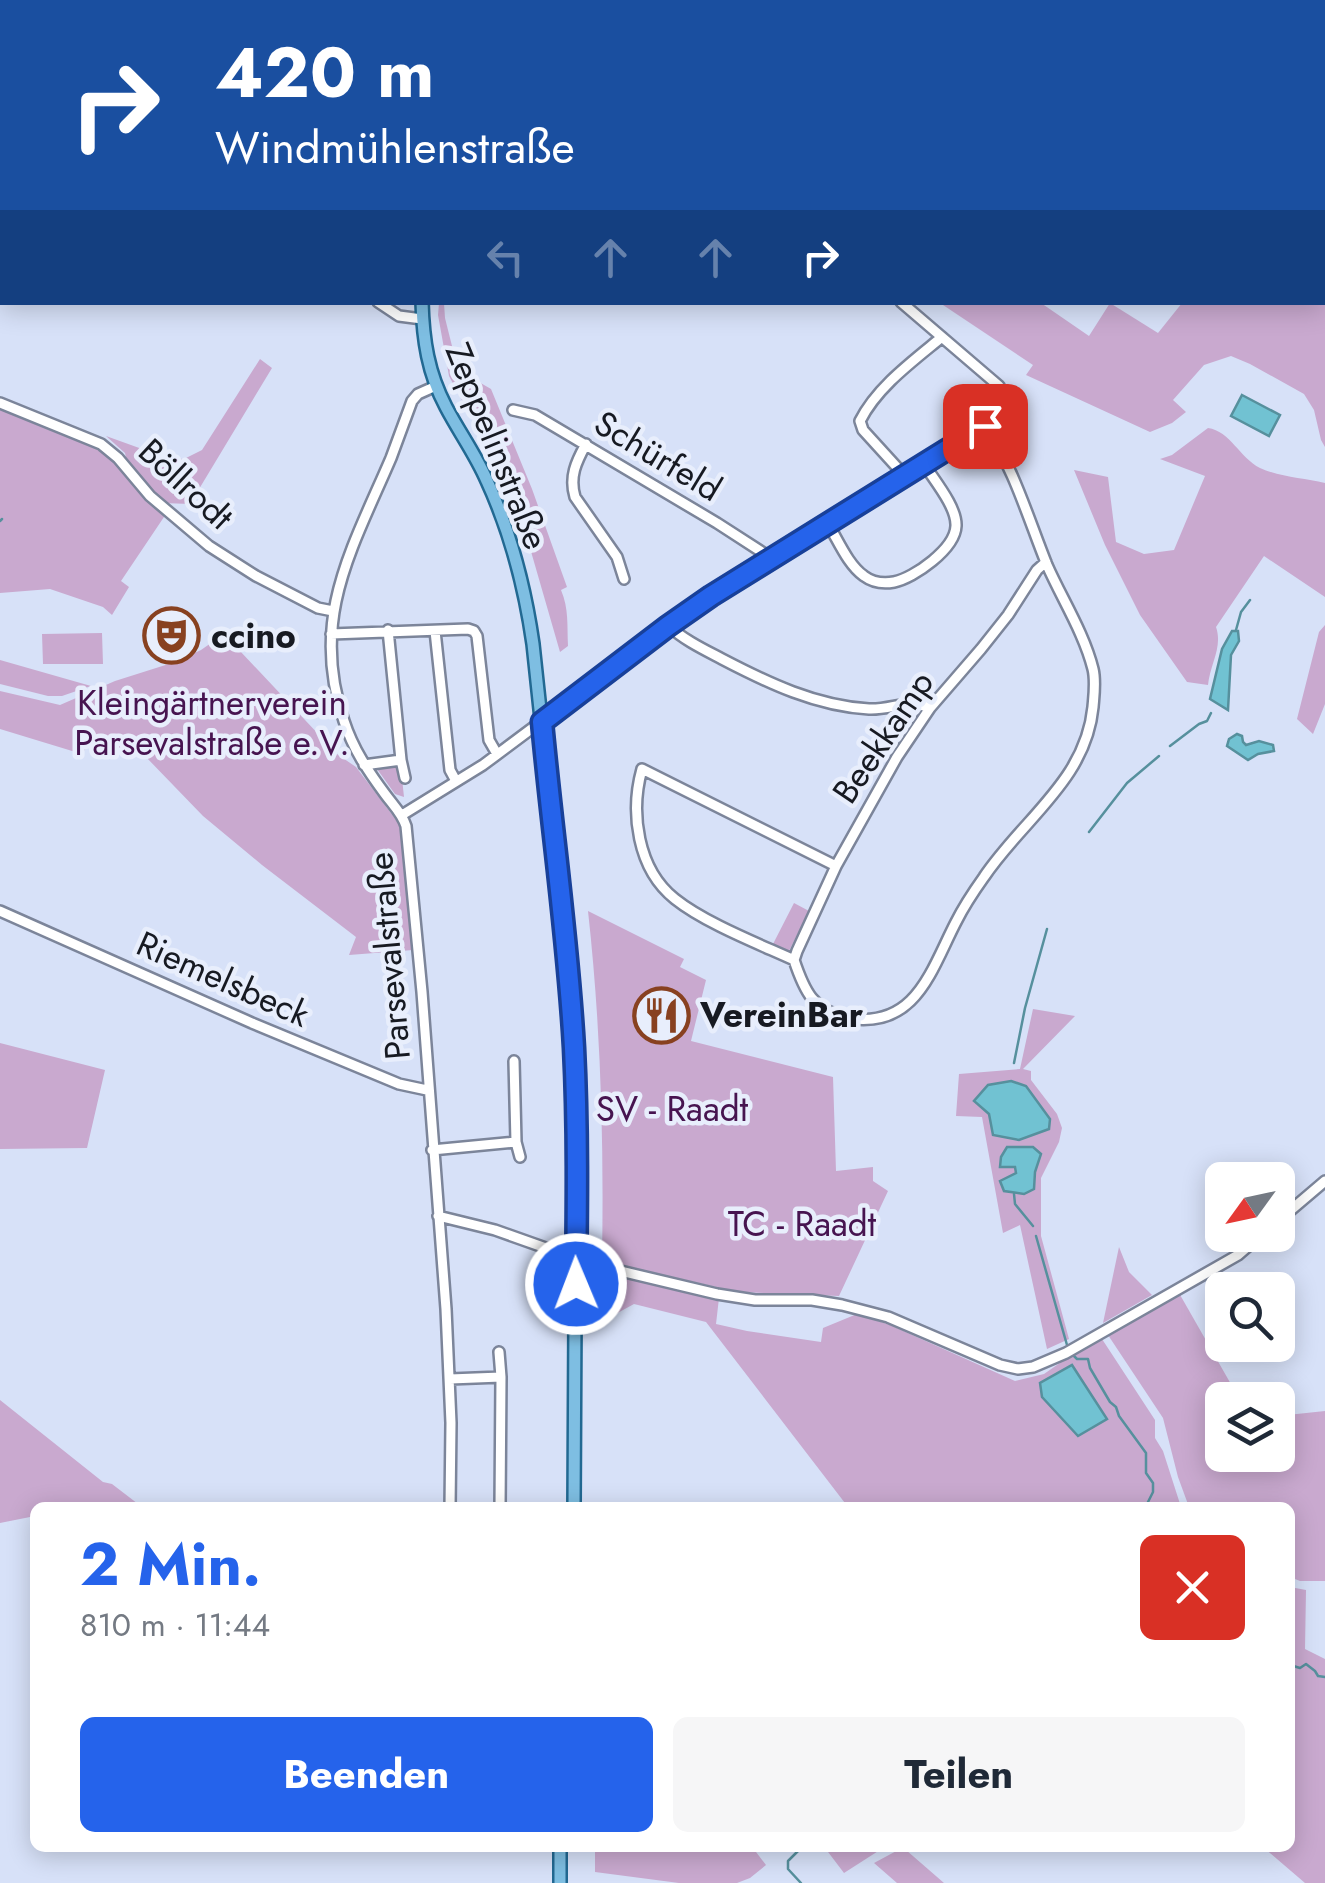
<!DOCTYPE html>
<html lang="de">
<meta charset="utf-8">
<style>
:root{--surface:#fff;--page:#f6f6f7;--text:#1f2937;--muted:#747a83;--accent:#2563eb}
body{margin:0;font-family:Jost,sans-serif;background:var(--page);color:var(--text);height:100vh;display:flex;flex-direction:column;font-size:38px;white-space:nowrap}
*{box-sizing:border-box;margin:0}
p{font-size:32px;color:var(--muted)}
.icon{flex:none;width:55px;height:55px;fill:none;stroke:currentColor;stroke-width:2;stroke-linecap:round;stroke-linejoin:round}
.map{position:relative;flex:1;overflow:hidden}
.details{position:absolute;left:30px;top:1502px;width:1265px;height:350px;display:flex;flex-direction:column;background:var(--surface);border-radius:15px;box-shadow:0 5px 25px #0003}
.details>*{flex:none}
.top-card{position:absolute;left:0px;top:0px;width:1325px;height:305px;box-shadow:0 5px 25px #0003;background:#1a4fa0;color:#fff;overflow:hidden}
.needle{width:65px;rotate:237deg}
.fabs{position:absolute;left:1205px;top:1162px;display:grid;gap:20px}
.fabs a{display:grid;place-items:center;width:90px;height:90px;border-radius:15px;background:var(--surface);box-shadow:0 5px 25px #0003;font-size:50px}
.pin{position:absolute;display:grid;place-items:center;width:85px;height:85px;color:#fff;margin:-42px;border-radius:20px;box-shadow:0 5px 15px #0006}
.me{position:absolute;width:110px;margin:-55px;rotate:359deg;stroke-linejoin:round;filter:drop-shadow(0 0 8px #0008)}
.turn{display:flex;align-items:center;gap:35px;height:210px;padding:0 50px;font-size:45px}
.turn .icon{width:130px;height:130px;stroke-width:2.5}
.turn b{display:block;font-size:70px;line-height:85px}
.lanes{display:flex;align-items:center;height:95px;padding:0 50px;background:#0003;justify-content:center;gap:50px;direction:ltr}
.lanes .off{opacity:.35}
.round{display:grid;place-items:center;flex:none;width:105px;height:105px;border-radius:15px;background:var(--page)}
.summary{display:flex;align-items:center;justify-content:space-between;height:170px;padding:0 50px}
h1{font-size:60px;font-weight:700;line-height:75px;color:var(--accent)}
.button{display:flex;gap:20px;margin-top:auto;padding:20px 50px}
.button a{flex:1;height:115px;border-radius:15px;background:var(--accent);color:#fff;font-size:40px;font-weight:700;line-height:115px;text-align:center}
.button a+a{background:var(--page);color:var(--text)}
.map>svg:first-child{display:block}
</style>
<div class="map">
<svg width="1325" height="1883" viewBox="0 0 1325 1883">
<rect width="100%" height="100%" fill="#d7e1f8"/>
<path fill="#c9a9cf" d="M718,0H1098L1094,2H722Z
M1129,0H1325V177L1322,176V2H1126Z
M1323,199L1325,201V447L1321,440L1314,410L1304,394L1250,364L1231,356L1204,365L1173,400L1186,412L1172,423L1150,432L1026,375L1033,365L940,303H1041L1089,336L1110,303L1158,333L1182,303L1322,302Z
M439,303H444L445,318L458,370L491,389L532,489L567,587L561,590C569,609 567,625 568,646L560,652L530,548L504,480L449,376L438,315Z
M260,359L272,368L190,504L163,503L127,462L125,453L106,436L167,458L184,459L202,450Z
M0,407L103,450L166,514L121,581L129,587L112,615L103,607L50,589L0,593Z
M1208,428C1230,431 1240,458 1260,468C1280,477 1304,478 1325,483V597L1264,556L1216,627C1223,647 1210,664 1208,685L1187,682L1140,615L1105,545L1074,470L1108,477L1116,542L1144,554L1174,550L1205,476L1160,459L1172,455Z
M1325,625V704L1313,734L1297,719L1319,632Z
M102,633L103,664H43L42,634Z
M224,634L337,754L356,767L397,821L400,827L413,950L349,955L356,937L262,865L203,816L145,756L88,745L82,754L0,729V691L60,705L115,681L175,662L201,650Z
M0,660L91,686L62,696H48L0,684Z
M395,764L401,769L404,797L395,794L377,769L381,766Z
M794,903L809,911L789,951L773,944Z
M588,911L684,959L680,967L706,980L691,1041L833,1077L836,1171L873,1167V1181L888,1191L839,1296L738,1292L602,1261C604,1144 601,1028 588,911Z
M1033,1009L1075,1016L1023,1069L1031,1071V1080L1057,1114L1062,1128L1059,1142L1041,1178V1236L1069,1339L1047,1349L1020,1225L1003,1233L982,1117L956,1116L959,1074L1020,1069Z
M0,1043L105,1070L87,1148L0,1149Z
M1119,1247L1129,1272L1152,1295L1103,1323Z
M600,1273L719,1298L716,1324L747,1331L821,1342L823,1328L857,1314L890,1325L1015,1381L1044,1374L1070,1356L1102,1339L1155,1420V1438L1163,1451L1181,1507H848L706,1322L634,1304L612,1316L594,1296Z
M1179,1293L1240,1400H1222V1455H1278V1416L1325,1411V1581H1300L1290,1577V1508L1189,1507L1178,1477L1163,1418L1108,1335Z
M0,1400L103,1482L112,1484L142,1507H100L93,1503L72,1507L35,1508V1516L0,1523Z
M1290,1587L1306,1590L1305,1649L1325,1659V1883H1305L1264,1848H1290Z
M595,1848H753L766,1865L750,1878L737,1883H679L595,1872Z
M825,1848H883L844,1873Z
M900,1849L906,1850L944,1883H897L874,1863Z"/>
<path fill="#71c2d2" stroke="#56909d" stroke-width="2.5" d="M1242,395L1280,415L1269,436L1231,416Z
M1232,631H1238L1239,641L1231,655L1228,710L1210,699L1222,649Z
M1237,734L1242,736L1243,742L1246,745L1259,741L1273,745L1274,751L1258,754L1248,760L1227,746L1229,739Z
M1011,1081L1026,1086L1050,1119L1049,1129L1019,1140L993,1135L989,1114L974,1101L988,1085Z
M1007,1147H1033L1041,1154L1035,1172L1034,1189L1024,1194L1004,1191L1000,1181L1016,1173L1015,1167H1000L1001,1157Z
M1072,1365L1107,1419L1078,1436L1042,1397L1040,1383Z"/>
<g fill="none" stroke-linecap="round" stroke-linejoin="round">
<path stroke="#56909d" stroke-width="2.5" d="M0,521L2,519
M1236,630L1241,612L1250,600
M1170,746L1199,724L1207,721L1211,713
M1089,832L1127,783L1159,756
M1014,1063L1025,1008L1047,929
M1014,1194L1015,1204L1033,1226
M1036,1236L1067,1345
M1073,1355L1077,1359H1088L1090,1368L1110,1402L1116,1407L1119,1416L1146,1453V1473L1153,1483V1492L1145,1508
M1290,1665L1300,1668L1306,1664L1315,1671L1318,1676L1325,1677
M801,1848L788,1861V1869L801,1883"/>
<path stroke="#8e96a6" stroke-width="25" d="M703,0L707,2
M1111,2L1114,0
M1322,188L1325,189"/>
<defs>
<path id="minor" d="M378,302L399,316L422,319
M436,386L418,394L412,401C405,420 398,439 391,458C352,549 309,619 344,721C353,749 368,771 385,794C393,805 402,813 406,826L422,992L446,1309L451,1423L450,1508
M0,403L101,444L118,458L150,496L209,546L256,576L318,608L333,611
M513,410L535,415L717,523L771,558
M586,444C576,462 569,477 575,497L617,557L624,579
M904,475L863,430L860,421C877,387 913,361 942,337
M828,524C838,540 848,565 864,576C872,582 883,584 894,582C914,578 955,549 956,526C957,507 934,480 924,464
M669,626C684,640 703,649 722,659C768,683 816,706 869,709C893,710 907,698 930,708
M388,630L401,760L405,778
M435,631L450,770L456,781
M331,634L468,629L474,631L477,636L489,740L497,754
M364,765L401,760
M402,815L483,765L669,626L711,597L985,426L999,386L901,302
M836,866L642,769C630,812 637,869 675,899C705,923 759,944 794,960C804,990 813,1011 847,1018C916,1030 931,970 956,922C964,906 974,891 984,877C1023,819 1086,780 1093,707C1094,695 1096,681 1093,669C1084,633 1062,599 1047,565C1028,518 1014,468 985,426
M0,911L252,1023L399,1084L427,1090
M794,960L797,951L836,866L897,757L930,708L981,649L1008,615L1037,570L1046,562
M514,1061L516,1142L520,1157
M432,1150L516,1142
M438,1216L495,1230L591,1264L717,1294L755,1300H812L842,1305L888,1317L1000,1365L1018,1369L1033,1367L1066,1353L1238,1255L1261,1235
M1278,1221L1325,1181
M499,1352L501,1377
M450,1379L501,1377L500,1508"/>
<path id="major" d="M228,0L231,2
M422,302C423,340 428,373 446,407C459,432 476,455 487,481C511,533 525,588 533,644L566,953L574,1048L576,1123L574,1508
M560,1848V1883"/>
</defs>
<use href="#minor" stroke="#7c859a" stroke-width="14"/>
<use href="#major" stroke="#226992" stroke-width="16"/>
<use href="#minor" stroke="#fff" stroke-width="9"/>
<use href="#major" stroke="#7ebee2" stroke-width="11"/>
</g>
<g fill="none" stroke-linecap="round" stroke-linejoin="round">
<defs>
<path id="route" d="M576,1284C577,1206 578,1127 574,1048C568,939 552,831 542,722L668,626L711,596L985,426"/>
</defs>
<use href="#route" stroke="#184099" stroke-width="25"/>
<use href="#route" stroke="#2563eb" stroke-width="18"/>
</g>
<defs>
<symbol id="theatre-ring" viewBox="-11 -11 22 22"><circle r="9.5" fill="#e8eefc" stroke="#884120" stroke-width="1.5"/><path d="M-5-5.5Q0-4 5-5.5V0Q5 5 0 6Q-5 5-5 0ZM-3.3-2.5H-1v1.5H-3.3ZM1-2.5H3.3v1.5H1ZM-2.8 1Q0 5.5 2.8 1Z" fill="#884120"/></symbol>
<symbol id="restaurant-ring" viewBox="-11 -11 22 22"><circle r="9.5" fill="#e8eefc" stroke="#884120" stroke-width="1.5"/><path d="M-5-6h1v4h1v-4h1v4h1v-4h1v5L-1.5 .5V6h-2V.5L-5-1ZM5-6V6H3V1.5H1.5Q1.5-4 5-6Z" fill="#884120"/></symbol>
</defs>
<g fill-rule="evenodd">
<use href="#theatre-ring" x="140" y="604" width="63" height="63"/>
<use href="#restaurant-ring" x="630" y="984" width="63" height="63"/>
</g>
<g text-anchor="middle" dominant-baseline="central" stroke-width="9" stroke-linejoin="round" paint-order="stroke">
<g font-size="35" fill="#171a22" stroke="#e8eefc">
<text transform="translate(497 446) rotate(68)">Zeppelinstraße</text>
<text transform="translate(658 456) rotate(31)">Schürfeld</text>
<text transform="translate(186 484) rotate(43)">Böllrodt</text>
<text transform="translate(883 737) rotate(-56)">Beekkamp</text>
<text transform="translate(389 956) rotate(-95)">Parsevalstraße</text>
<text transform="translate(223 979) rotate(24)">Riemelsbeck</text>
</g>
<g font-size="35" font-weight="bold" fill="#171a22" stroke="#e8eefc" text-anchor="start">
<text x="211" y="636">ccino</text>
<text x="700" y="1015">VereinBar</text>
</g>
<g font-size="35" fill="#471450" stroke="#e8eefc">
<text x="212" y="703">Kleingärtnerverein<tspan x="212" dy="40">Parsevalstraße e.V.</tspan></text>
<text x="672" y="1109">SV - Raadt</text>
<text x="802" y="1224">TC - Raadt</text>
</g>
</g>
</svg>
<div class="fabs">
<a><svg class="needle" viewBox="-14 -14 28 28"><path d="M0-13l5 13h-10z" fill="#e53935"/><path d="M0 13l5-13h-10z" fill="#747a83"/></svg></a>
<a><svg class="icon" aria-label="search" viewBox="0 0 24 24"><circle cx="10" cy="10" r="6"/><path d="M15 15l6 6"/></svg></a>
<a><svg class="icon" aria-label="layers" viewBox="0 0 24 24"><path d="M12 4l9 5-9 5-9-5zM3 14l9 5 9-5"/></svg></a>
</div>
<div class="pin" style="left:985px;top:426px;background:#d93025"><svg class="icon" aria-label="arrive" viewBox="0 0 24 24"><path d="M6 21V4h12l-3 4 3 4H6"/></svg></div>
<svg class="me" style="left:576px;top:1284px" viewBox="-20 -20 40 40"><circle r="17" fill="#2563eb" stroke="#fff" stroke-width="3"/><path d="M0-11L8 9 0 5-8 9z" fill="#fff"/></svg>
<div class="top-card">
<div class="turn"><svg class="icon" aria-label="right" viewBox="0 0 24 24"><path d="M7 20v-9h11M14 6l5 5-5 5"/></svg><div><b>420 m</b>Windmühlenstraße</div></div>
<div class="lanes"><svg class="icon off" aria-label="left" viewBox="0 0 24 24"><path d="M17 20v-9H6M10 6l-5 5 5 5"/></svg><svg class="icon off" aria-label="ahead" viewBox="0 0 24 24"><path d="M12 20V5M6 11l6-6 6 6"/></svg><svg class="icon off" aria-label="ahead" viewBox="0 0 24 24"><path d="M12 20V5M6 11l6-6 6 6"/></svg><svg class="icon" aria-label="right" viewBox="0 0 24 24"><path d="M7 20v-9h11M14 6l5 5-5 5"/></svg></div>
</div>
<section class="details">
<div class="summary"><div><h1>2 Min.</h1><p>810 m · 11:44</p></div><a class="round" style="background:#d93025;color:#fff"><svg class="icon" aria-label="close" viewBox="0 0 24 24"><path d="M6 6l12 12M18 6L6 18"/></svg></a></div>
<div class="button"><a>Beenden</a><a>Teilen</a></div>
</section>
</div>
